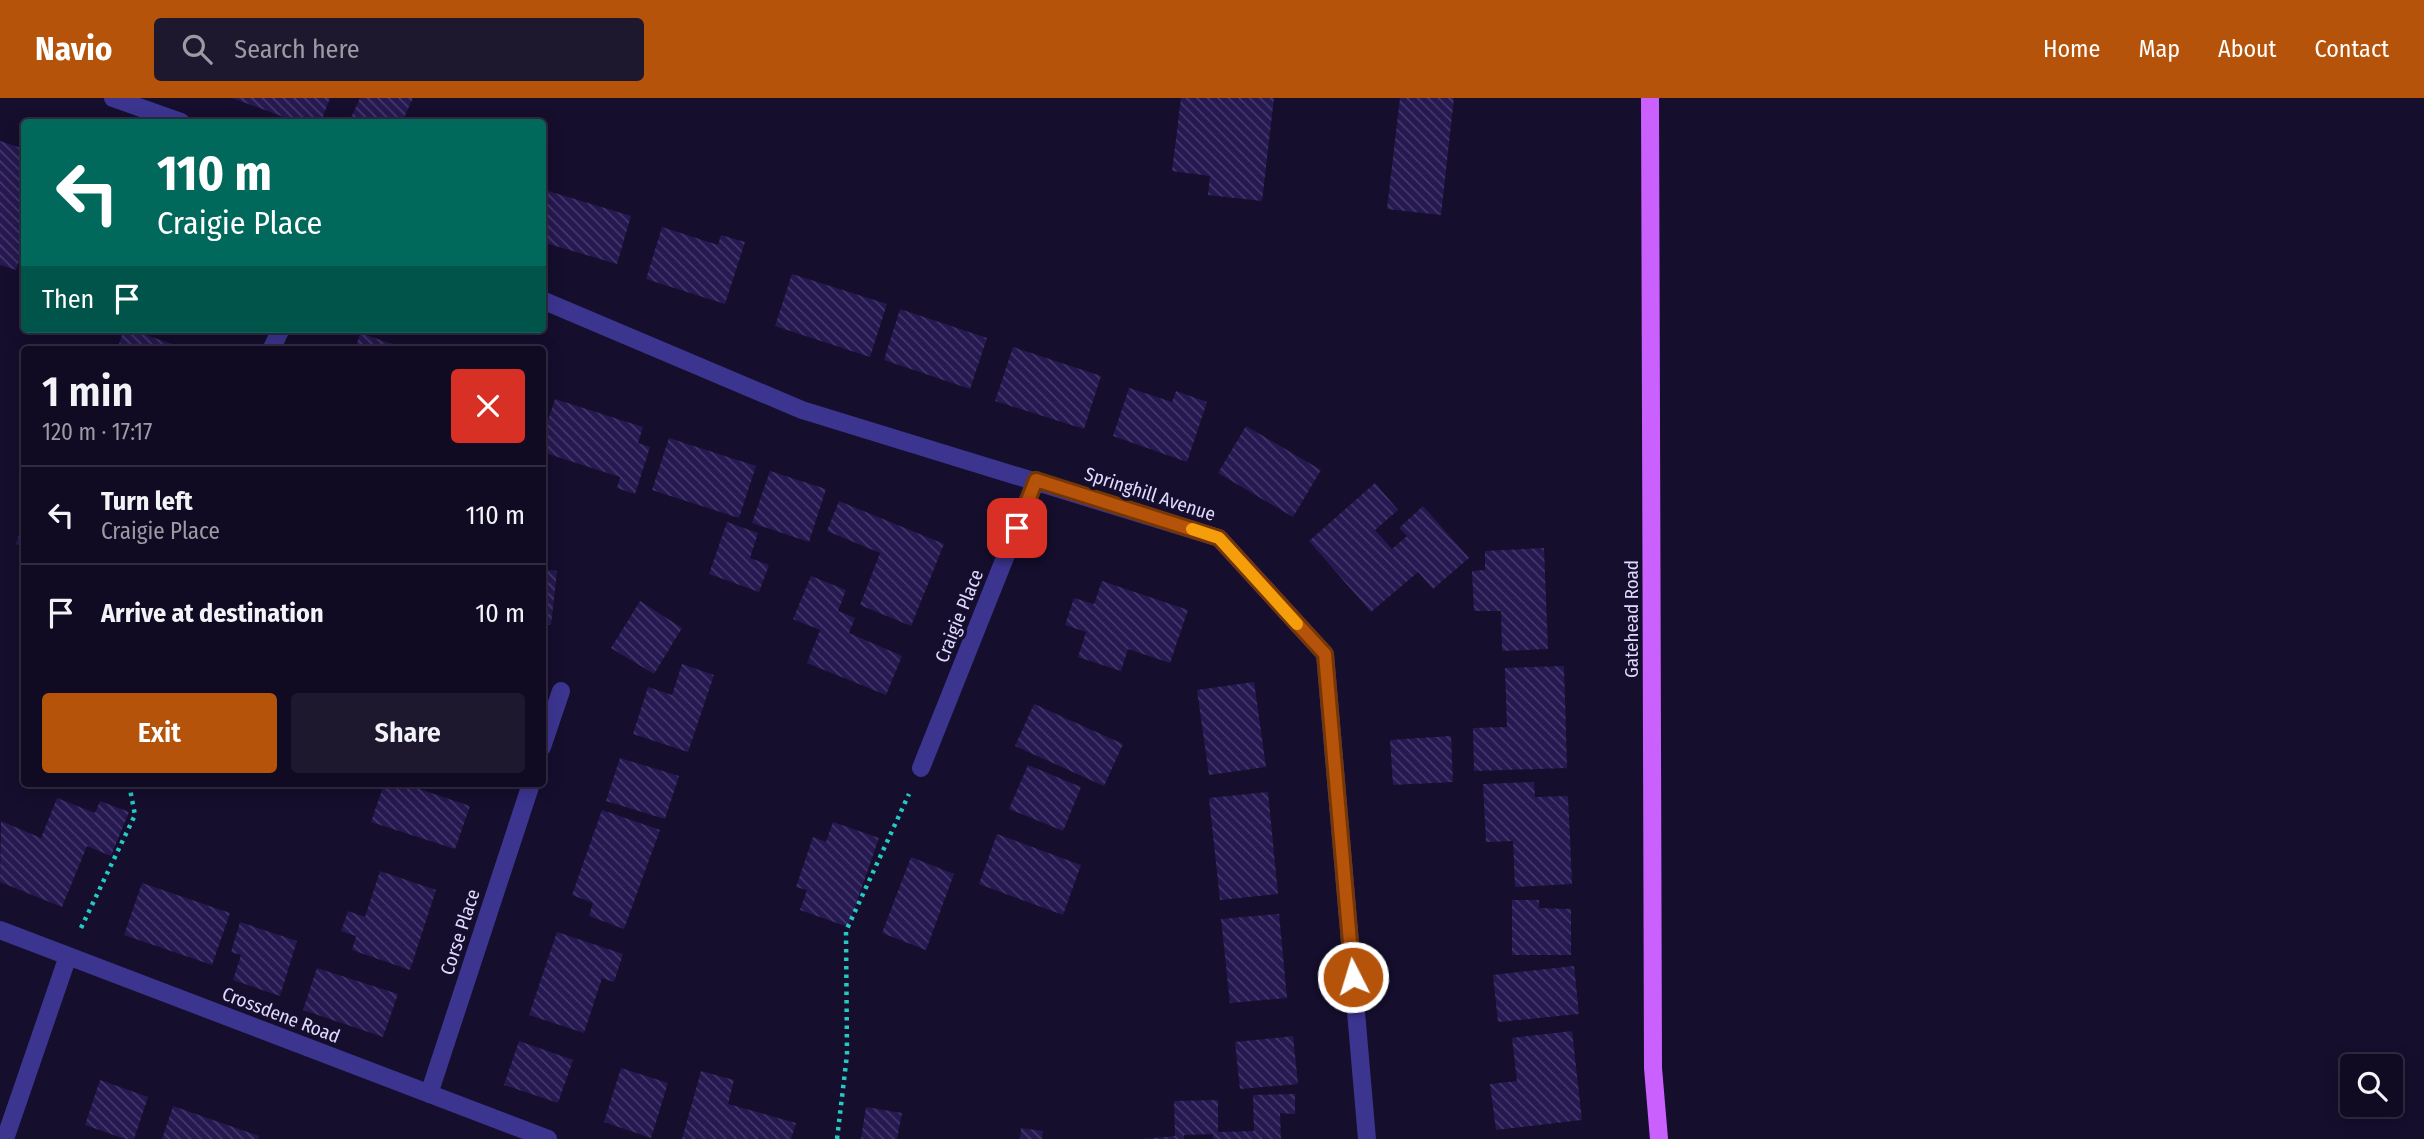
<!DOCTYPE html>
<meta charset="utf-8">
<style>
:root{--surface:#100a22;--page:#1e182f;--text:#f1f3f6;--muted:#9c9aa5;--line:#302b40;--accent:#b45309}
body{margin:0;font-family:"Fira Sans Condensed",sans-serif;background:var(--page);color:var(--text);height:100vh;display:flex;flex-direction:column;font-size:26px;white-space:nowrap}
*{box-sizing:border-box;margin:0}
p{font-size:23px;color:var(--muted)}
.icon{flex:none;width:38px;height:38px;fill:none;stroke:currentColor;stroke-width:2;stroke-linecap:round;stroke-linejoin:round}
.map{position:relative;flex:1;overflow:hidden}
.side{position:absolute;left:21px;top:248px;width:525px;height:441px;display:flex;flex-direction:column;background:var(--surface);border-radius:7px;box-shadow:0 4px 18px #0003,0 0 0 2px var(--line)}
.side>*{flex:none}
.guide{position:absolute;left:21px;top:21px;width:525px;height:214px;border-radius:7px;box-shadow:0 4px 18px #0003,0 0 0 2px var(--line);background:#00695c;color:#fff;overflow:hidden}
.controls{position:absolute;left:2340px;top:956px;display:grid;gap:14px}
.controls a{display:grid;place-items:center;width:63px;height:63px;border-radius:7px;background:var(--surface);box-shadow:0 4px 18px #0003,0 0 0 2px var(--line);font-size:35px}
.pin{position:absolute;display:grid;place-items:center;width:60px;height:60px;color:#fff;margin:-30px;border-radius:14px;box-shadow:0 4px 10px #0006}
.me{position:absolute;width:77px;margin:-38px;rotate:355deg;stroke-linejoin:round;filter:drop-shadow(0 0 5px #0008)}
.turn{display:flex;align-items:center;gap:24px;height:147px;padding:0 21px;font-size:32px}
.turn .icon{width:91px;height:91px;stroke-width:2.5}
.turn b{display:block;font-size:49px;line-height:60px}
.then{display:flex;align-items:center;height:66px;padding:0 21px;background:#0003;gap:14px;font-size:26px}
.round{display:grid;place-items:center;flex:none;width:74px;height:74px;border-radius:7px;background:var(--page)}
.head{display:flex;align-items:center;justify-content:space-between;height:119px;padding:0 21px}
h1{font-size:42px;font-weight:600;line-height:52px}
.button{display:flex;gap:14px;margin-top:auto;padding:14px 21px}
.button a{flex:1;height:80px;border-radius:7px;background:var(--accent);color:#fff;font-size:28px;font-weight:600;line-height:80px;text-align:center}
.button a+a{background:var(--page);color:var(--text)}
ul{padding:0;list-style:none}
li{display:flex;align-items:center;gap:21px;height:98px;padding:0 21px;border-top:2px solid var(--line)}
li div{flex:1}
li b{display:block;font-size:26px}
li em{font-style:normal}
header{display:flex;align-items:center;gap:42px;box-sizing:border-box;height:98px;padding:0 35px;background:var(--accent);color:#fff}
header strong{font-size:33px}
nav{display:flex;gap:38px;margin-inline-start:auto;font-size:24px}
.search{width:490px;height:63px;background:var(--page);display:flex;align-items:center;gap:18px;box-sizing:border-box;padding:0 24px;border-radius:7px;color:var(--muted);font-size:26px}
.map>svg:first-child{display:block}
</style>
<header>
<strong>Navio</strong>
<div class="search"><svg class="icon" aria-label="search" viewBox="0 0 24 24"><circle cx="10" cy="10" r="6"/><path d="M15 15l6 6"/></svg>Search here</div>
<nav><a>Home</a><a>Map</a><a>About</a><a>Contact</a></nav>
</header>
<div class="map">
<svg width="2424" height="1041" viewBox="0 0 2424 1041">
<defs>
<pattern id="building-back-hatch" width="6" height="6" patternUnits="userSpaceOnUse" patternTransform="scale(1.75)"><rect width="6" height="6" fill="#261850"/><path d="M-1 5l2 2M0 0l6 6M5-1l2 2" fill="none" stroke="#45396a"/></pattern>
</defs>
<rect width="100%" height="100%" fill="#150e2d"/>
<path fill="url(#building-back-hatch)" d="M232,0H330L321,24H297Z
M360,0H413L402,24H349Z
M1181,0H1274L1262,103L1208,97L1210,78L1172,73Z
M1400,0H1454L1441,117L1387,111Z
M0,43L24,51V148L16,172L0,167Z
M545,92L631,118L617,166L542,144Z
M662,129L718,147L721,137L745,144L725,206L646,181Z
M792,176L887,206L870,259L775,228Z
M900,211L987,240L970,291L884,262Z
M124,231H129L189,252H117Z
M360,235L410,252H355Z
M1013,249L1101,278L1084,331L995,303Z
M1129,290L1172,304L1176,293L1207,304L1187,364L1113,338Z
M555,301L643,329L638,345L650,349L635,396L617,390L620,379L542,354V341Z
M1246,328L1321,372L1293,419L1218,375Z
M669,340L756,368L739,420L652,392Z
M770,373L826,391L809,444L752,425Z
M1375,385L1398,412L1375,432L1392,451L1407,438L1399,430L1423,408L1469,460L1433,491L1418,474L1371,514L1309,443Z
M839,403L944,446L911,528L860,507L880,455L827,433Z
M24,421V449L16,446Z
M727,424L758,435L750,460L769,467L759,494L709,476Z
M1544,450L1548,551L1502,553L1501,513H1474L1472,473L1485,472V453Z
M542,471L557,473L551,527L542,526Z
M811,478L846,492L838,513L855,520L849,535L902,558L886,597L807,565L820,532L793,521Z
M1102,483L1188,512L1170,565L1128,551L1121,573L1078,559L1086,534L1065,527L1074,500L1094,506Z
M640,503L682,530L654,576L611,550Z
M682,566L714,577L688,654L633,636L648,589L672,597Z
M1564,568L1567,670L1474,673L1473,630L1507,629L1505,570Z
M1254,584L1266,669L1209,677L1197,592Z
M1034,606L1123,646L1104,688L1015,648Z
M1451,638L1453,684L1393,687L1390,642Z
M620,660L679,678L665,721L606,703Z
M1028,667L1081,689L1063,733L1009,711Z
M1534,684L1535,699L1568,698L1572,786L1515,789L1513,743L1486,744L1483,686Z
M384,686H404L470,708L455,751L371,724Z
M1268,694L1278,796L1220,802L1209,700Z
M57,700L95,715L100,703L129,714L111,758L87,748L62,809L0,784L1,723L41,740Z
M602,712L660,732L624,831L589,818L593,805L572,797Z
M833,724L879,740L848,829L800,812L807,792L796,789L813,739L826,744Z
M997,736L1081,767L1063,817L979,786Z
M911,759L954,776L926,852L882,835Z
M380,773L436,792L410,872L352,852L356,838L341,833L348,813L365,819Z
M142,785L230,815L212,867L124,837Z
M1512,802H1539V810L1571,811V857H1512Z
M1279,816L1287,900L1230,905L1221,821Z
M240,824L297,843L280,898L233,882L241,857L231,854Z
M557,834L623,856L614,884L602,880L584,935L529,917Z
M1574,868L1579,916L1498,924L1493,877Z
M317,870L398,896L383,939L303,912Z
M1572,933L1582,1022L1496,1032L1490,986L1517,983L1512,940Z
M1293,938L1298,986L1240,991L1235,944Z
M519,943L573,962L558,1005L504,987Z
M621,970L668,985L651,1040L604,1024Z
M701,973L734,982L728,1006L796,1025L791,1041H682Z
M100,982L148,999L134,1041H125L85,1027Z
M1295,996V1016L1280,1015L1281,1041H1213V1036L1184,1037V1041H1143L1175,1038L1174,1003L1218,1002V1034L1254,1033L1253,997Z
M173,1008L259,1038L258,1041H162Z
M866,1009L902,1015L897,1041H861Z
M1021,1030L1043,1033L1042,1041H1020Z"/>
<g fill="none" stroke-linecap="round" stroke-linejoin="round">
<path stroke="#23cac6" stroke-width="4.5" stroke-dasharray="3.5 5" stroke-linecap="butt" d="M81,830L135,717L129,686
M837,1041L847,957L846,833L909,696"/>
<path stroke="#3c3590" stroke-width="18" d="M113,0L181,24
M542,202L802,312L1219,440L1325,556L1367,1041
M271,252L281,231
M542,649L561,593
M921,670L1036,382
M0,832L548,1041
M429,996L531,686
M5,1041L68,858"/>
<path stroke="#ca61ff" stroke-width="18" d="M1650,0L1653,970L1659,1041"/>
</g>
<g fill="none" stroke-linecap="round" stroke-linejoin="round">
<defs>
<path id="route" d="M1017,430L1036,382L1219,440L1325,556L1353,879"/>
</defs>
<use href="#route" stroke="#753606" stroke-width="18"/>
<use href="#route" stroke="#b45309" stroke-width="12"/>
<path stroke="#f59e0b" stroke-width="12" d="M1192,431L1219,440L1297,526"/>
</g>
<g text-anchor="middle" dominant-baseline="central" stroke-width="7" stroke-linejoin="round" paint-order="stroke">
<g font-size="19" fill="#e0daff" stroke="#150e2d">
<text transform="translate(1150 396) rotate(18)">Springhill Avenue</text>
<text transform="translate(959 518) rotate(-68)">Craigie Place</text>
<text transform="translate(1631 521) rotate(-90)">Gatehead Road</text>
<text transform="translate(460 834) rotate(-72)">Corse Place</text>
<text transform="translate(281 917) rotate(21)">Crossdene Road</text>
</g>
</g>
</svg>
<div class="controls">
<a><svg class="icon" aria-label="search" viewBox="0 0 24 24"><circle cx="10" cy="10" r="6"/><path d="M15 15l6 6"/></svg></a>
</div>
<div class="pin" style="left:1017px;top:430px;background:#d93025"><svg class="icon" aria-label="arrive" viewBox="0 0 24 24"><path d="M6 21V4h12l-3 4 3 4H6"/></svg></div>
<svg class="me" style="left:1353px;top:879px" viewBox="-20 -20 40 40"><circle r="17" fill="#b45309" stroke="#fff" stroke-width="3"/><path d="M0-11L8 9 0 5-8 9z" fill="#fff"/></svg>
<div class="guide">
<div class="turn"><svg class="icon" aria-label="left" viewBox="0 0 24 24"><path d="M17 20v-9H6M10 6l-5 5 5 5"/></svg><div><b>110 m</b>Craigie Place</div></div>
<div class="then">Then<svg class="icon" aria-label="arrive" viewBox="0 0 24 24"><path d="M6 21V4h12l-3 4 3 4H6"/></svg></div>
</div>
<section class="side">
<div class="head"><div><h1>1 min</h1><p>120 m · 17:17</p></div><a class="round" style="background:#d93025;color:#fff"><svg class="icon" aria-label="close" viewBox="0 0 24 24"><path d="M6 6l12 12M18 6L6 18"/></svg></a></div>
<ul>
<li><svg class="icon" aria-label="left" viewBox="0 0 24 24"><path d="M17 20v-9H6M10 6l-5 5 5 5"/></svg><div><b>Turn left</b><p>Craigie Place</p></div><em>110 m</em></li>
<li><svg class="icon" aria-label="arrive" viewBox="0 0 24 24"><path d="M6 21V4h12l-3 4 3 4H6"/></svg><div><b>Arrive at destination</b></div><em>10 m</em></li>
</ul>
<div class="button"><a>Exit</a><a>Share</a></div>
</section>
</div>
